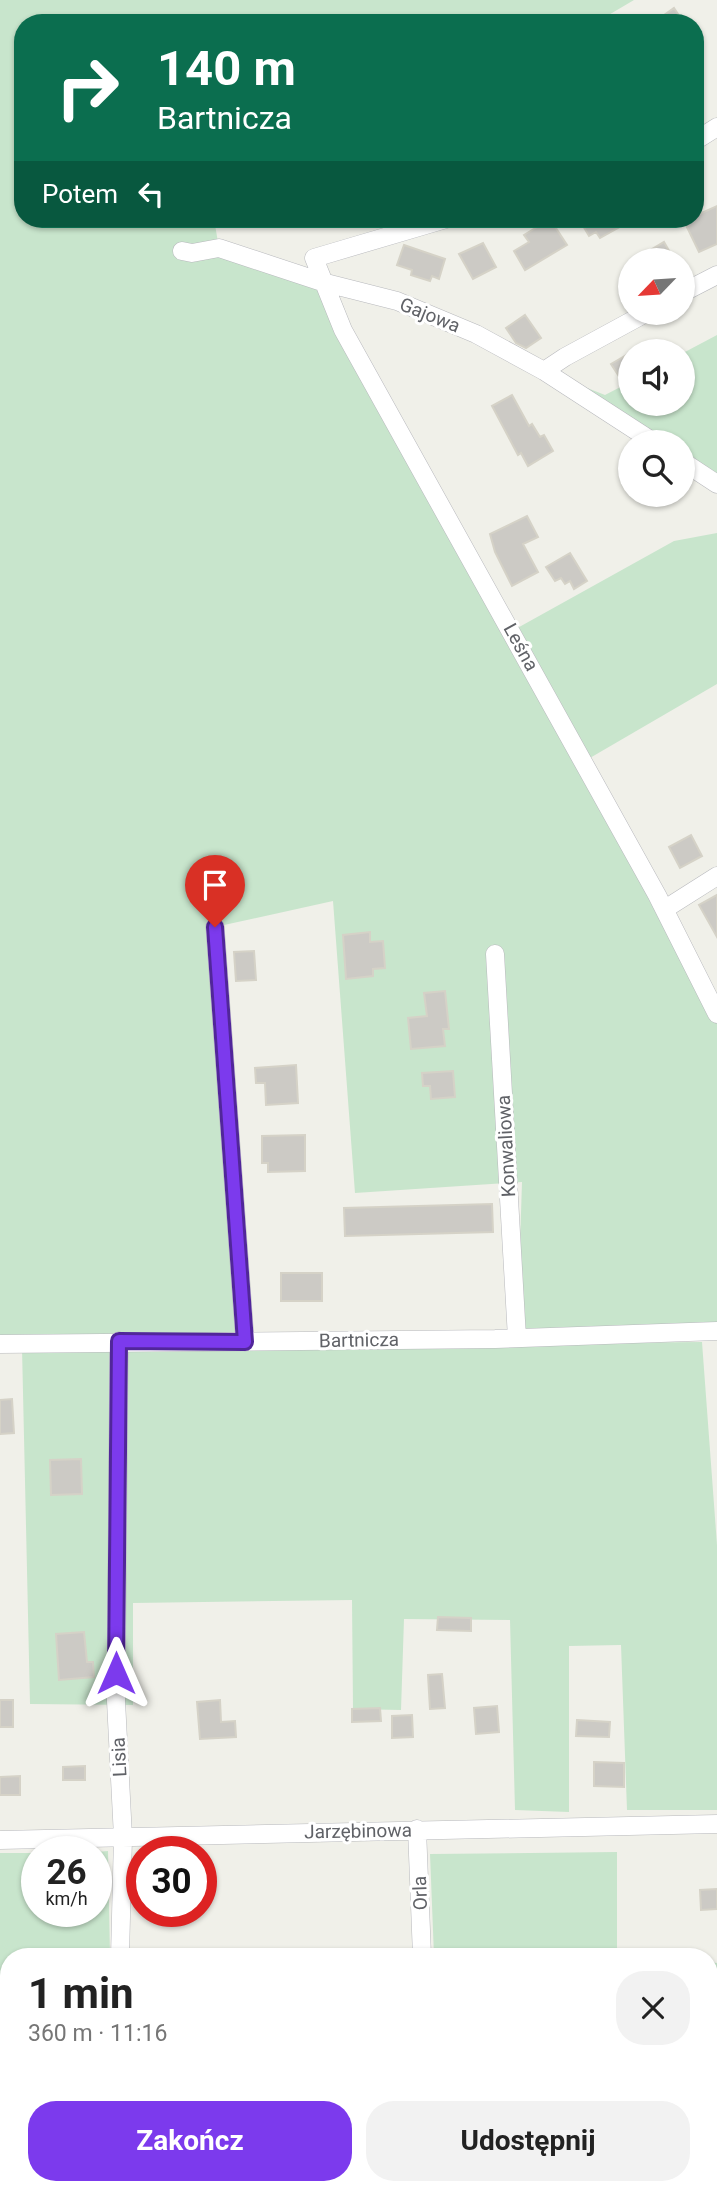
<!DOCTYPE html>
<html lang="pl">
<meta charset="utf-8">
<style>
:root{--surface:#fff;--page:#f2f2f2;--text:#222;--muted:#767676;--accent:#7c3aed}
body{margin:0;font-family:Roboto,sans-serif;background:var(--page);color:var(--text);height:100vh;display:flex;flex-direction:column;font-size:26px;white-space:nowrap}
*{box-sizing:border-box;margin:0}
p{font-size:23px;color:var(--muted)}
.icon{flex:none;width:38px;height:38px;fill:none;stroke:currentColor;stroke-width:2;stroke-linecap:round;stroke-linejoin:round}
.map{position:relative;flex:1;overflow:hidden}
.details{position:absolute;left:0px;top:1948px;width:718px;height:247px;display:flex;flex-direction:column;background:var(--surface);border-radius:28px 28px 0 0;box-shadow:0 2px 5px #0004}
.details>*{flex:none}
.banner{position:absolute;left:14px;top:14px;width:690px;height:214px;border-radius:28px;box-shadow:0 2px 5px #0004;background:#0b6e4f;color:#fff;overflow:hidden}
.needle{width:46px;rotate:245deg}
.controls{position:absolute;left:618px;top:248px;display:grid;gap:14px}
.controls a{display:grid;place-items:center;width:77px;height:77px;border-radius:50%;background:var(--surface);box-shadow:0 2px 5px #0004;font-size:35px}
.speed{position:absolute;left:21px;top:1836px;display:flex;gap:14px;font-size:35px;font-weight:700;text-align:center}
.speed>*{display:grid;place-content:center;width:91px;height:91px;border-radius:50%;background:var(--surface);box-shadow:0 2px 5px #0004;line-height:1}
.speed small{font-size:18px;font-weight:400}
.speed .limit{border:10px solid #d22;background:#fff;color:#111}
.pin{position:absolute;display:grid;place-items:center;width:60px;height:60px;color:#fff;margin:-72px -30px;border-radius:50% 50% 50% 0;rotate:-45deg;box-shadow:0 0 7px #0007}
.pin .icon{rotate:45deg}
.me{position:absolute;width:77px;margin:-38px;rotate:0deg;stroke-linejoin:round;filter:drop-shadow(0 0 5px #0008)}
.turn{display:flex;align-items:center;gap:24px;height:147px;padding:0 28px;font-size:32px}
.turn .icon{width:91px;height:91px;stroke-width:2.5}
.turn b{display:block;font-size:49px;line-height:60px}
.then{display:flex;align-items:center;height:66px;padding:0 28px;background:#0003;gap:14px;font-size:26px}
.round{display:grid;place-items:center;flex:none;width:74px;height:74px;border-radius:28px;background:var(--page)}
.headline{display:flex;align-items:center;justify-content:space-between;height:119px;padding:0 28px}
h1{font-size:42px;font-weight:700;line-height:52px}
.cta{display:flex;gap:14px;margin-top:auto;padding:14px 28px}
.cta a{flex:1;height:80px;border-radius:28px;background:var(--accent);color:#fff;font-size:28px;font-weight:700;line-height:80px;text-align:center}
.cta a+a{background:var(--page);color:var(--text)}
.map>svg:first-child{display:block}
</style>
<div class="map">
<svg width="717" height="2194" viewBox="0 0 717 2194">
<rect width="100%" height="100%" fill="#f0f0e9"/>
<path fill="#c8e5cc" d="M0,0H634L595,23H23V219H214L219,248L322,282L512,631L674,541L717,533V684L583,762L717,1014V1331L517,1338L522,1182L355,1193L333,901L215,927L245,1342L0,1339Z
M717,335V484L683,461L682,443H655L544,371L605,395L630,382V404H682L683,353Z
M702,1342L717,1545V1810H627L621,1645L569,1646V1812L515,1810L510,1620L404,1619L401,1710L353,1709L352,1600L133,1603V1705L30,1704L22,1348Z
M108,1851L110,1956H9V2085H0V1853H37V1911H96V1852Z
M617,1852V1953L652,1956H434L430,1854Z
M709,1962L717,1963V2194H575L574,2186H709Z"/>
<path fill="#cccac5" stroke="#d5d2c7" stroke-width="2" d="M674,8L684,23H653Z
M717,206V244L699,252L684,221L695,219V216Z
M550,219L567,245L525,270L514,251L529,242L524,235Z
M579,219H634L600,238L596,232L589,236Z
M664,242L675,261H632Z
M483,243L496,267L473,279L459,254Z
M404,245L445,259L439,279L432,276L430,281L411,275L412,270L397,265Z
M525,315L541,338L526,348L516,343L506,328Z
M630,353V376L622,381L611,364Z
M512,395L529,426L532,424L540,437L544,435L553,451L528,466L521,453L518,455L492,406Z
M527,516L538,537L523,544L538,572L512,586L495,552L490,534Z
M570,553L587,581L574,589L570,581L565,584L561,578L555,581L546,567Z
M691,835L702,856L680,868L669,847Z
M717,895V937L699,905Z
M370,932V942L383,941L385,968L373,969V976L346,979L343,935Z
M254,951L256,980L236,981L234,952Z
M445,991L449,1029H443L445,1046L411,1049L408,1018L427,1016L424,993Z
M296,1065L298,1103L266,1105L265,1083H256L255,1068Z
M453,1071L455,1097L431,1099L430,1086H423L422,1073Z
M305,1135V1171L268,1172V1163H262V1136Z
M492,1204L493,1232L345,1236L344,1208Z
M281,1273H322V1301H281Z
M12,1399L14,1433L0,1434V1400Z
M81,1459L82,1494L51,1495L50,1460Z
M438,1617L471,1618V1631L437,1630Z
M84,1632L87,1662H93L94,1677L59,1680L56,1634Z
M442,1674L445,1708L430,1709L428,1675Z
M0,1700H13V1727H0Z
M220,1700L221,1722L235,1721L236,1737L200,1739L197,1702Z
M497,1706L499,1732L476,1734L474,1708Z
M380,1708L381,1721L352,1722V1709Z
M412,1715L413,1737L392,1738V1716Z
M577,1720L610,1722L609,1737L576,1736Z
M594,1762L624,1763V1787L594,1786Z
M85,1766V1780H63V1767Z
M20,1776V1795H0V1777Z
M717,1889V1909L701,1910L700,1890Z"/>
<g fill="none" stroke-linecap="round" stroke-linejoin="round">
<defs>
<path id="street" d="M695,141L717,127
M446,219L314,258L343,330L657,895L717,1014
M182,251L192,253L219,248L322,282L397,301L476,334L544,371L655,443
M682,293L717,275
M544,371L565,357L646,313
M682,461L717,484
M665,909L717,876
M215,927L245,1342
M495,954L517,1338
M119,1341L116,1701L123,1837L120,1956
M0,1344L495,1339L717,1331
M417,1829L422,1956
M0,1840L717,1824
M0,2099L9,2098
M432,2186V2194"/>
</defs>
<use href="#street" stroke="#b8b9bd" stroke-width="19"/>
<use href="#street" stroke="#fff" stroke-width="18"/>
</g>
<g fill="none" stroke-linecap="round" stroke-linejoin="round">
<defs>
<path id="route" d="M116,1673L119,1341L245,1342L215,927"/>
</defs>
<use href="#route" stroke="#51269a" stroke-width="18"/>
<use href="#route" stroke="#7c3aed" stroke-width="12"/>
</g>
<g text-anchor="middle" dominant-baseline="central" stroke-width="6" stroke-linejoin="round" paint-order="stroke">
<g font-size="19" fill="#606267" stroke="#fff">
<text transform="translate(430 315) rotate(22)">Gajowa</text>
<text transform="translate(521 647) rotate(61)">Leśna</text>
<text transform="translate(506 1146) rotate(-93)">Konwaliowa</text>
<text transform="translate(359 1340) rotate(-1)">Bartnicza</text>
<text transform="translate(119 1757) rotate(-93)">Lisia</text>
<text transform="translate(358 1831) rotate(-1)">Jarzębinowa</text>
<text transform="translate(420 1893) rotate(-92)">Orla</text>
</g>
</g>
</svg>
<div class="controls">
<a><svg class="needle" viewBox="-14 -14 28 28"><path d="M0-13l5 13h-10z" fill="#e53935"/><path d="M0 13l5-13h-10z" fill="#767676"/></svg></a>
<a><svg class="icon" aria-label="sound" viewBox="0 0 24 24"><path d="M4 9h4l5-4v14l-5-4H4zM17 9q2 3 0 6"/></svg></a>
<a><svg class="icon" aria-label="search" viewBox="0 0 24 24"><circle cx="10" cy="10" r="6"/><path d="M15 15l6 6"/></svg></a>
</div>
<div class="speed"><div>26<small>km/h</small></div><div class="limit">30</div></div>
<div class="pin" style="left:215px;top:927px;background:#d93025"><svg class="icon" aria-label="arrive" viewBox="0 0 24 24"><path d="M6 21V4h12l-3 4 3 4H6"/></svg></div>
<svg class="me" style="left:116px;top:1673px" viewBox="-20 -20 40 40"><path d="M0-17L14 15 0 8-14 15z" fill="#7c3aed" stroke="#fff" stroke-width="4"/></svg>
<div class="banner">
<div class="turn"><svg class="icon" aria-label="right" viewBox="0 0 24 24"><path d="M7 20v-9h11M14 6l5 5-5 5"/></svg><div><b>140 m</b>Bartnicza</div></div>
<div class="then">Potem<svg class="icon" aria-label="left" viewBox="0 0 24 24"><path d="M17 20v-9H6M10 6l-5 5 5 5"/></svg></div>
</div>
<section class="details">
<div class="headline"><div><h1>1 min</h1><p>360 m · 11:16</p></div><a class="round"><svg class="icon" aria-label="close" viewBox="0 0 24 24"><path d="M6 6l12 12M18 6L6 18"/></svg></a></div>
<div class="cta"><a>Zakończ</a><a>Udostępnij</a></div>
</section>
</div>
